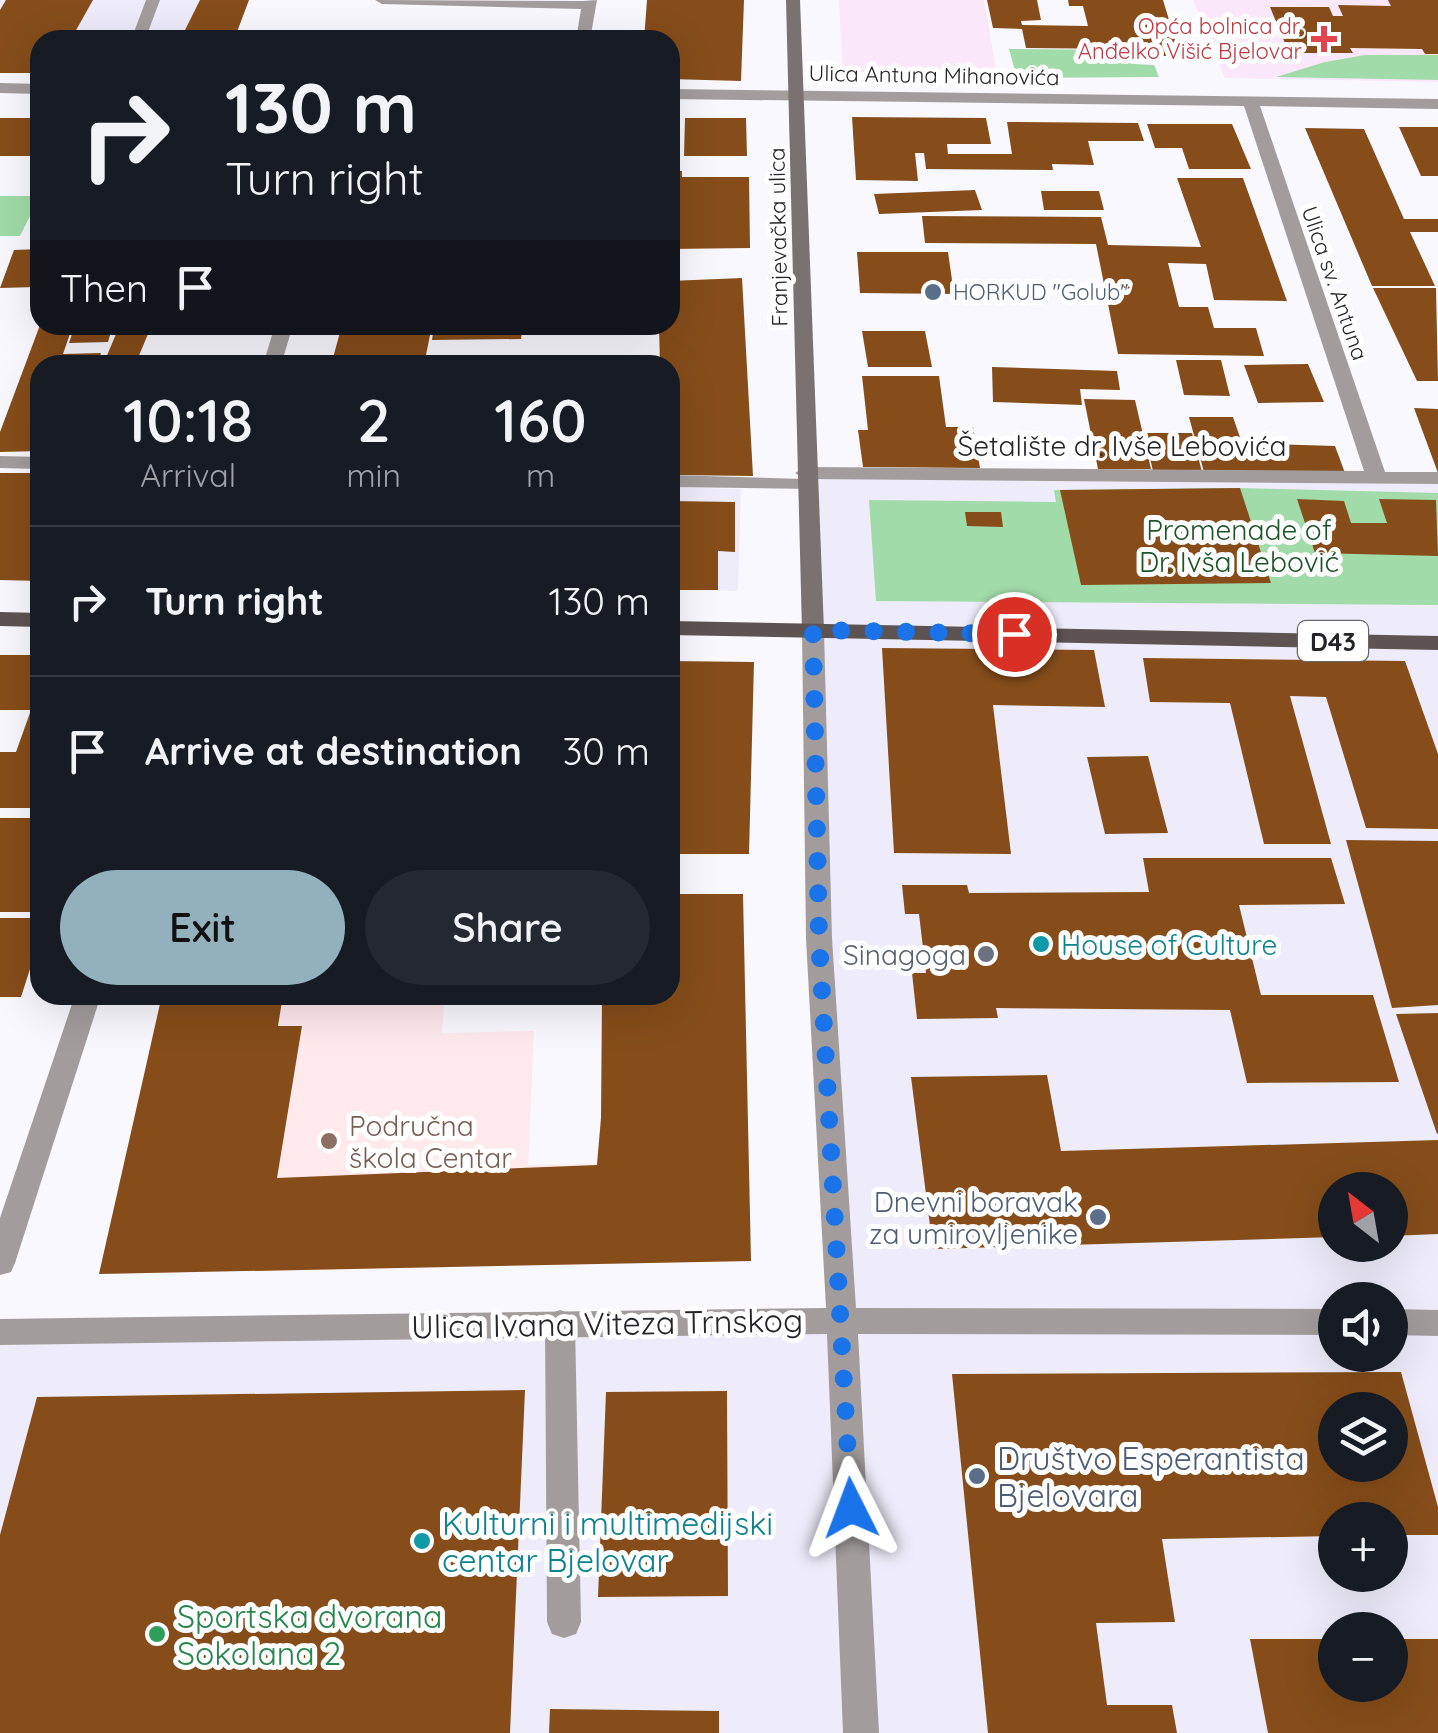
<!DOCTYPE html>
<meta charset="utf-8">
<style>
:root{--surface:#171b24;--page:#242831;--text:#f1f3f6;--muted:#9ea1a6;--line:#363941;--accent:#92b1bc}
body{margin:0;font-family:Quicksand,sans-serif;background:var(--page);color:var(--text);height:100vh;display:flex;flex-direction:column;font-size:38px;white-space:nowrap}
*{box-sizing:border-box;margin:0}
p{font-size:32px;color:var(--muted)}
.icon{flex:none;width:55px;height:55px;fill:none;stroke:currentColor;stroke-width:2;stroke-linecap:round;stroke-linejoin:round}
.map{position:relative;flex:1;overflow:hidden}
.panel{position:absolute;left:30px;top:355px;width:650px;height:650px;display:flex;flex-direction:column;background:var(--surface);border-radius:30px;box-shadow:0 10px 40px #0002}
.panel>*{flex:none}
.top-card{position:absolute;left:30px;top:30px;width:650px;height:305px;border-radius:30px;box-shadow:0 10px 40px #0002;background:#171b24;color:var(--text);overflow:hidden}
.needle{width:65px;rotate:329deg}
.tools{position:absolute;left:1318px;top:1172px;display:grid;gap:20px}
.tools a{display:grid;place-items:center;width:90px;height:90px;border-radius:50%;background:var(--surface);box-shadow:0 10px 40px #0002;font-size:50px}
.pin{position:absolute;display:grid;place-items:center;width:85px;height:85px;color:#fff;margin:-42px;border:5px solid #fff;border-radius:50%;box-shadow:0 2px 10px #0007}
.me{position:absolute;width:110px;margin:-55px;rotate:357deg;stroke-linejoin:round;filter:drop-shadow(0 0 8px #0008)}
.turn{display:flex;align-items:center;gap:35px;height:210px;padding:0 30px;font-size:45px}
.turn .icon{width:130px;height:130px;stroke-width:2.5}
.turn b{display:block;font-size:70px;line-height:85px}
.then{display:flex;align-items:center;height:95px;padding:0 30px;background:#0003;gap:20px;font-size:38px}
.eta{display:flex;justify-content:space-evenly;align-items:center;height:170px;text-align:center}
.eta b{font-size:60px;font-weight:600;line-height:70px}
.button{display:flex;gap:20px;margin-top:auto;padding:20px 30px}
.button a{flex:1;height:115px;border-radius:60px;background:var(--accent);color:#111;font-size:40px;font-weight:600;line-height:115px;text-align:center}
.button a+a{background:var(--page);color:var(--text)}
ul{padding:0;list-style:none}
li{display:flex;align-items:center;gap:30px;height:150px;padding:0 30px;border-top:2px solid var(--line)}
li div{flex:1}
li b{display:block;font-size:38px}
li em{font-style:normal}
.map>svg:first-child{display:block}
</style>
<div class="map">
<svg width="1438" height="1733" viewBox="0 0 1438 1733">
<rect width="100%" height="100%" fill="#f9f8fe"/>
<path fill="#eeecfa" fill-rule="evenodd" d="M0,0H200L180,40H115L118,32H0Z
M805,473L1438,478V1733H0V1332L842,1320ZM1335,1190H1390V1245H1335ZM1335,1300H1390V1355H1335ZM1335,1410H1390V1465H1335ZM1335,1520H1390V1575H1335ZM1335,1630H1390V1685H1335Z
M670,487L741,489L738,591L670,590Z"/>
<path fill="#fee9ec" d="M162,995H445L442,1033L534,1031L528,1165L596,1164L601,1118L746,1117L751,1261L99,1274Z"/>
<path fill="#fae8fa" d="M839,0H984L998,80L843,79Z
M1193,0H1438V82L1225,78Z"/>
<path fill="#a1dba9" d="M1009,49L1129,50L1134,64L1154,65L1159,77L1017,78Z
M1365,55H1438V80L1276,77L1325,62Z
M0,196H40L20,236H0Z
M1240,488L1438,493V605L876,601L869,500L1056,502L1054,490H1060Z"/>
<path fill="#864d1a" fill-rule="evenodd" d="M6,0H93L75,32H119L115,40H40V73H0V10Z
M200,0H249L234,40H180Z
M647,0H744L741,81L670,79V40H644Z
M987,0H1037L1041,20L1021,21L1022,25L1088,26L1083,6H1069L1068,0H1163L1180,56H1133L1131,49L1026,48L1022,29L993,28Z
M1388,0H1438V54H1425L1422,49L1350,48L1353,53H1289L1270,7H1329L1333,16H1343L1338,5L1391,6Z
M475,30L478,40H279L283,32Z
M852,117L986,118L991,144H947L948,154H1012L1007,122L1138,123L1144,141H1088L1094,165L1052,164L1053,170L926,169L924,153H915L918,181L856,180Z
M0,118H40V148L36,156H0Z
M685,118H746L747,156H684Z
M1147,124H1232L1251,169H1189L1182,148H1155Z
M1399,127H1438V176H1421Z
M1305,128L1364,129L1404,219H1438V232H1410L1435,286H1372Z
M670,171H682V177H749L750,248L670,249Z
M1177,178H1243L1287,301L1214,300L1206,264L1168,263L1179,307H1208L1214,328H1256L1264,356L1118,354L1096,244L925,243L922,216L1101,217L1108,245L1201,247Z
M975,190L982,210L879,214L874,194Z
M1041,191H1099L1104,210H1044Z
M40,249L37,287L0,288L14,250Z
M857,252H948L954,294L860,293Z
M742,278L753,476L675,475L674,467H670V365H660L659,325H670V281Z
M1373,288H1436L1438,381H1417Z
M40,325H73L63,354L101,353L97,365H40V451L0,452V432Z
M75,325H113L108,342L69,343Z
M342,325H432L424,365H331Z
M434,325H523L521,339L432,340Z
M862,331H925L932,367H868Z
M116,334H148L135,365H103Z
M1176,360H1221L1230,396L1184,395Z
M1308,364L1324,402L1258,403L1244,365Z
M992,367L1117,371L1120,390L1080,389L1082,405L993,402Z
M862,376H939L946,427H973L980,468L863,467L858,430H868Z
M1084,399L1135,400L1151,469H1098Z
M1414,408L1438,409V473Z
M1189,417H1233L1242,443L1335,446L1345,473L1204,472Z
M1144,433H1192L1202,472L1153,471Z
M0,473H40V581L0,580Z
M1240,488L1271,583L1081,585L1060,490Z
M1297,499L1344,501L1351,523H1387L1379,499L1436,500L1438,556L1315,553Z
M670,501L735,502V552L718,551V590H670Z
M965,512H1001L1003,527L967,526Z
M882,648L1094,650L1105,707L993,705L1011,854L894,853Z
M0,655H40V808H0V752H16L31,710H0Z
M1143,658L1405,661L1438,754V829L1366,828L1326,697L1290,696L1331,844H1264L1230,703L1150,702Z
M670,661L754,662L749,854H670Z
M1148,756L1168,833L1105,834L1087,757Z
M0,818H40V894L34,912H0Z
M1346,840L1438,841V1005L1392,1008Z
M1143,858H1331L1345,904L1239,905L1261,995H1373L1399,1082L1247,1083L1230,1010L996,1008L998,1018L917,1019L912,973H926L919,914H905L902,885H967L969,893L1149,892Z
M670,894H743L751,1261L99,1274L162,995H283L278,1026H302L277,1178L597,1165L601,1118L602,995H670Z
M0,918H40V938L21,997H0Z
M1438,1013V1133L1437,1134L1396,1014Z
M1047,1075L1061,1151L1438,1140V1234L1390,1236V1190H1335V1237L933,1249L911,1077Z
M1401,1372L1438,1507V1535H1390V1520H1335V1536L1162,1539L1175,1622L1096,1623L1107,1705H1172L1177,1733H988L952,1374ZM1335,1410H1390V1465H1335Z
M525,1390L510,1733H0V1535L37,1397Z
M727,1391L728,1596L598,1597L606,1392Z
M1250,1639H1335V1685H1390V1639H1438V1733H1268Z
M550,1709L719,1711V1733H549Z"/>
<g fill="none" stroke-linecap="round" stroke-linejoin="round">
<path fill="#a29d9c" fill-rule="evenodd" d="M146,0H160L145,40H131Z
M375,0L583,1L597,0L590,40H576L581,9L382,4Z
M560,1310L571,1314L575,1323L581,1622L576,1634L564,1638L552,1634L547,1622L545,1323L549,1314Z"/>
<path fill="#a29d9c" fill-rule="evenodd" d="M0,83L40,84V94L0,93Z
M670,89L1438,99V109L1260,106L1385,472H1438V484L808,479L817,485L814,489L670,487V475L804,479L795,473L805,467L1364,471L1244,106L670,99Z
M275,325H293L281,365H263Z
M0,456L40,457V469L0,468Z
M813,624L824,631L832,938L856,1308L1335,1309V1335L858,1334L879,1733H843L827,1334L0,1345V1319L826,1308L806,938L802,631Z
M75,995H101L15,1263L11,1272L0,1275V1218Z
M1390,1309L1438,1310V1336L1390,1335Z"/>
<path fill="#797271" fill-rule="evenodd" d="M786,0H800L824,631L813,638L802,631Z"/>
<path fill="#5c5352" fill-rule="evenodd" d="M0,612L40,613V627L0,626Z
M670,621L1438,636V650L670,635Z"/>
</g>
<g fill="none" stroke-linecap="round" stroke-linejoin="round">
<path stroke="#1a73e8" stroke-width="18" stroke-dasharray="0 32.4" d="M851,1508L819,938L813,630L1014,634"/>
</g>
<path fill="#e0444e" stroke="#fff" stroke-width="4" d="M1319 24h10v10h10v10h-10v10h-10v-10h-10v-10h10z"/>
<g fill="#5c6f8a" stroke="#fff" stroke-width="4">
<circle cx="933" cy="292" r="10"/>
<circle cx="1098" cy="1217" r="10"/>
<circle cx="977" cy="1476" r="10"/>
</g>
<g fill="#0f9aa8" stroke="#fff" stroke-width="4">
<circle cx="1041" cy="944" r="10"/>
<circle cx="422" cy="1541" r="10"/>
</g>
<circle fill="#6b7280" stroke="#fff" stroke-width="4" cx="986" cy="954" r="10"/>
<circle fill="#8d6e63" stroke="#fff" stroke-width="4" cx="329" cy="1141" r="10"/>
<circle fill="#2e9e5b" stroke="#fff" stroke-width="4" cx="157" cy="1634" r="10"/>
<g text-anchor="middle" dominant-baseline="central" stroke-width="10" stroke-linejoin="round" paint-order="stroke">
<g font-size="22" fill="#be3a42" stroke="#fff" text-anchor="end">
<text x="1302" y="26">Opća bolnica dr.<tspan x="1302" dy="25">Anđelko Višić Bjelovar</tspan></text>
</g>
<g font-size="22" fill="#252428" stroke="#fff">
<text transform="translate(934 75) rotate(1)">Ulica Antuna Mihanovića</text>
<text transform="translate(778 237) rotate(-91)">Franjevačka ulica</text>
<text transform="translate(1335 283) rotate(71)">Ulica sv. Antuna</text>
</g>
<g font-size="22" fill="#4e5e75" stroke="#fff" text-anchor="start">
<text x="953" y="292">HORKUD "Golub"</text>
</g>
<rect fill="#fff" stroke="#666668" stroke-width="2.5" x="1298" y="621" width="70" height="40" rx="8"/>
<g font-size="25" font-weight="bold" fill="#252428">
<text x="1333" y="641">D43</text>
</g>
<g font-size="28" fill="#252428" stroke="#fff">
<text x="1122" y="445">Šetalište dr. Ivše Lebovića</text>
</g>
<g font-size="28" fill="#1b5428" stroke="#fff">
<text x="1239" y="529">Promenade of<tspan x="1239" dy="32">Dr. Ivša Lebović</tspan></text>
</g>
<g font-size="28" fill="#0d838f" stroke="#fff" text-anchor="start">
<text x="1061" y="944">House of Culture</text>
</g>
<g font-size="28" fill="#5b616d" stroke="#fff" text-anchor="end">
<text x="966" y="954">Sinagoga</text>
</g>
<g font-size="28" fill="#785e54" stroke="#fff" text-anchor="start">
<text x="349" y="1125">Područna<tspan x="349" dy="32">škola Centar</tspan></text>
</g>
<g font-size="28" fill="#4e5e75" stroke="#fff" text-anchor="end">
<text x="1078" y="1201">Dnevni boravak<tspan x="1078" dy="32">za umirovljenike</tspan></text>
</g>
<g font-size="32" fill="#252428" stroke="#fff">
<text transform="translate(607 1323) rotate(-1)">Ulica Ivana Viteza Trnskog</text>
</g>
<g font-size="32" fill="#4e5e75" stroke="#fff" text-anchor="start">
<text x="997" y="1458">Društvo Esperantista<tspan x="997" dy="37">Bjelovara</tspan></text>
</g>
<g font-size="32" fill="#0d838f" stroke="#fff" text-anchor="start">
<text x="442" y="1523">Kulturni i multimedijski<tspan x="442" dy="37">centar Bjelovar</tspan></text>
</g>
<g font-size="32" fill="#27864d" stroke="#fff" text-anchor="start">
<text x="177" y="1616">Sportska dvorana<tspan x="177" dy="37">Sokolana 2</tspan></text>
</g>
</g>
</svg>
<div class="tools">
<a><svg class="needle" viewBox="-14 -14 28 28"><path d="M0-13l5 13h-10z" fill="#e53935"/><path d="M0 13l5-13h-10z" fill="#9ea1a6"/></svg></a>
<a><svg class="icon" aria-label="sound" viewBox="0 0 24 24"><path d="M4 9h4l5-4v14l-5-4H4zM17 9q2 3 0 6"/></svg></a>
<a><svg class="icon" aria-label="layers" viewBox="0 0 24 24"><path d="M12 4l9 5-9 5-9-5zM3 14l9 5 9-5"/></svg></a>
<a>+</a>
<a>−</a>
</div>
<div class="pin" style="left:1014px;top:634px;background:#d93025"><svg class="icon" aria-label="arrive" viewBox="0 0 24 24"><path d="M6 21V4h12l-3 4 3 4H6"/></svg></div>
<svg class="me" style="left:851px;top:1508px" viewBox="-20 -20 40 40"><path d="M0-17L14 15 0 8-14 15z" fill="#1a73e8" stroke="#fff" stroke-width="4"/></svg>
<div class="top-card">
<div class="turn"><svg class="icon" aria-label="right" viewBox="0 0 24 24"><path d="M7 20v-9h11M14 6l5 5-5 5"/></svg><div><b>130 m</b>Turn right</div></div>
<div class="then">Then<svg class="icon" aria-label="arrive" viewBox="0 0 24 24"><path d="M6 21V4h12l-3 4 3 4H6"/></svg></div>
</div>
<section class="panel">
<div class="eta">
<div><b>10:18</b><p>Arrival</p></div>
<div><b>2</b><p>min</p></div>
<div><b>160</b><p>m</p></div>
</div>
<ul>
<li><svg class="icon" aria-label="right" viewBox="0 0 24 24"><path d="M7 20v-9h11M14 6l5 5-5 5"/></svg><div><b>Turn right</b></div><em>130 m</em></li>
<li><svg class="icon" aria-label="arrive" viewBox="0 0 24 24"><path d="M6 21V4h12l-3 4 3 4H6"/></svg><div><b>Arrive at destination</b></div><em>30 m</em></li>
</ul>
<div class="button"><a>Exit</a><a>Share</a></div>
</section>
</div>
